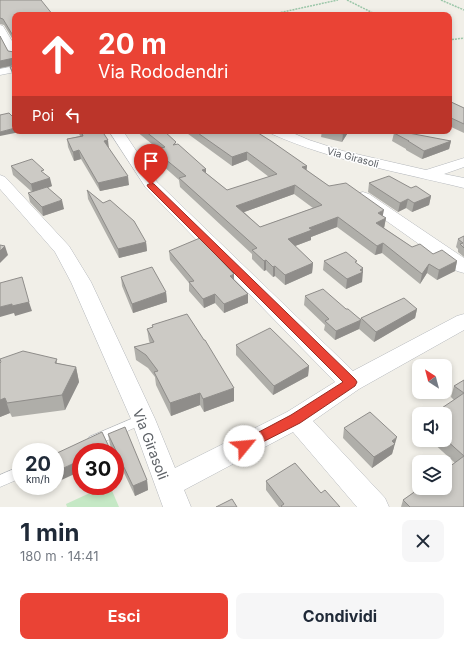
<!DOCTYPE html>
<html lang="it">
<meta charset="utf-8">
<style>
:root{--surface:#fff;--page:#f6f6f7;--text:#1f2937;--muted:#747a83;--accent:#ea4335}
body{margin:0;font-family:Inter,sans-serif;background:var(--page);color:var(--text);height:100vh;display:flex;flex-direction:column;font-size:15px;white-space:nowrap}
*{box-sizing:border-box;margin:0}
p{font-size:13px;color:var(--muted)}
.icon{flex:none;width:22px;height:22px;fill:none;stroke:currentColor;stroke-width:2;stroke-linecap:round;stroke-linejoin:round}
.map{position:relative;height:507px;overflow:hidden}
.panel{display:flex;flex-direction:column;background:var(--surface);flex:1}
.panel>*{flex:none}
.hud{position:absolute;left:12px;top:12px;width:440px;height:122px;border-radius:8px;box-shadow:0 2px 6px #0003;background:#ea4335;color:#fff;overflow:hidden}
.needle{width:26px;rotate:324deg}
.buttons{position:absolute;left:412px;top:359px;display:grid;gap:8px}
.buttons a{display:grid;place-items:center;width:40px;height:40px;border-radius:8px;background:var(--surface);box-shadow:0 2px 6px #0003;font-size:20px}
.speed{position:absolute;left:12px;top:443px;display:flex;gap:8px;font-size:20px;font-weight:700;text-align:center}
.speed>*{display:grid;place-content:center;width:52px;height:52px;border-radius:50%;background:var(--surface);box-shadow:0 2px 6px #0003;line-height:1}
.speed small{font-size:10px;font-weight:400}
.speed .limit{border:6px solid #d22;background:#fff;color:#111}
.pin{position:absolute;display:grid;place-items:center;width:34px;height:34px;color:#fff;margin:-41px -17px;border-radius:50% 50% 50% 0;rotate:-45deg;box-shadow:0 0 4px #0007}
.pin .icon{rotate:45deg}
.me{position:absolute;width:44px;margin:-22px;rotate:62deg;stroke-linejoin:round;filter:drop-shadow(0 0 3px #0008)}
.turn{display:flex;align-items:center;gap:14px;height:84px;padding:0 20px;font-size:18px}
.turn .icon{width:52px;height:52px;stroke-width:2.5}
.turn b{display:block;font-size:28px;line-height:34px}
.then{display:flex;align-items:center;height:38px;padding:0 20px;background:#0003;gap:8px;font-size:15px}
.round{display:grid;place-items:center;flex:none;width:42px;height:42px;border-radius:8px;background:var(--page)}
.overview{display:flex;align-items:center;justify-content:space-between;height:68px;padding:0 20px}
h1{font-size:24px;font-weight:700;line-height:30px}
.action{display:flex;gap:8px;margin-top:auto;padding:8px 20px}
.action a{flex:1;height:46px;border-radius:8px;background:var(--accent);color:#fff;font-size:16px;font-weight:700;line-height:46px;text-align:center}
.action a+a{background:var(--page);color:var(--text)}
.map>svg:first-child{display:block}
</style>
<div class="map">
<svg width="464" height="507" viewBox="0 0 464 507">
<rect width="100%" height="100%" fill="#f1efe8"/>
<path fill="#c5e8c5" d="M105,486H110L119,507H67L66,504Z"/>
<g fill="none" stroke-linecap="round" stroke-linejoin="round">
<defs>
<path id="lane" d="M143,414L147,416L149,419L147,422L97,445L93,446L89,445L87,441L89,437Z
M21,466V478L0,487V475Z"/>
<path id="street" d="M0,25L3,26L15,46V58L11,57L0,37Z
M15,66V72L0,75V69Z
M109,131H123L157,182L353,371L457,316L464,314V330L359,389L313,421L385,498L389,507H357L293,432L184,490L191,507H163L131,419L71,282L55,252L0,189V175L5,177L69,246L91,282L155,419L175,468L287,412L335,382L146,188Z
M270,131H288L309,140L343,151L426,170L464,158V167L444,174L464,178V188C399,172 333,161 272,134Z
M363,192L369,194L464,258V273L457,271L357,200L355,197L357,194Z"/>
</defs>
<use href="#lane" stroke="#b5b8bc" stroke-width="1"/>
<use href="#street" stroke="#b5b8bc" stroke-width="1"/>
<path stroke="#9cc7a9" stroke-width="1.5" stroke-dasharray="2 1" stroke-linecap="butt" d="M347,0L377,15
M441,0L464,10
M269,15L338,0
M449,40L464,38"/>
<use href="#lane" fill="#fff" fill-rule="evenodd"/>
<use href="#street" fill="#fff" fill-rule="evenodd"/>
</g>
<path fill="#afaea9" fill-rule="evenodd" d="M0,0L15,15V81L12,74L10,67L15,66V65L0,68V36L8,51L14,52L15,43L4,25L0,24Z
M449,101L464,108V133L449,126Z
M78,131H102L109,148L129,185L100,191L81,159L74,161L68,147L67,139L80,136Z
M136,131H164L176,144L206,169V173L227,190L269,177L247,160L232,166L184,131H255L307,166L306,170L329,186L386,218L384,228L412,247L433,254L457,261L455,271L437,280L427,273L420,284L382,253L375,255L337,227L311,237V240L295,246L313,263L312,273L285,285L275,276L273,277L266,270L264,271L252,259V254L180,187L179,180L155,159L154,150L158,149ZM294,194L313,208L260,227L244,212Z
M322,131H349L342,142L321,137Z
M394,133L451,141L449,149L422,159L406,150V149L392,141Z
M11,166L45,174L52,186L48,188L64,209L43,216L30,202L28,193L32,192L13,175Z
M369,183L411,188L431,196L429,205L412,212L406,208L398,212L368,192Z
M87,190L103,203L146,242L147,251L119,258L88,199Z
M464,236V257L458,252V249L456,247L458,239Z
M169,251L234,280L248,303L224,313L215,303L204,308L189,291V283L170,260Z
M324,261L356,263L363,268L362,282L346,289L323,270Z
M121,277L166,292L167,302L133,313L122,286Z
M305,296L346,309L360,319L361,318L417,309L415,318L374,342L359,329L335,340L324,330L325,325L304,305Z
M152,325L234,401L204,412L200,405L171,416L156,385L155,377L148,368L136,360L134,347L150,343L149,341L147,329L152,327Z
M236,345L309,366L308,376L273,395L236,355Z
M57,359V363L76,367L79,382L65,410L12,417L10,413L0,417V363Z
M464,380V507H401L403,500L455,463L430,440H445V414L454,400L451,397L454,386Z
M344,428L394,447L392,454L372,468L343,438Z
M108,434L147,480L148,490L135,496L115,454V452H114L110,445Z
M266,481L321,493L340,507H279L266,490Z"/>
<path fill="#8f8d8a" d="M14,58L15,65L0,68V61Z
M15,128V131H20V132L0,136V132Z
M345,131H349L342,142L343,134Z
M108,140L109,149L104,141Z
M451,141L449,149L422,159L424,151Z
M79,150L81,159L74,161L73,152Z
M247,152V160L232,166V157Z
M307,166L306,175L302,167Z
M206,169V178L202,170Z
M128,176L129,185L100,191L98,183Z
M50,178L52,186L33,193L31,184Z
M295,185L294,194L236,215V206Z
M431,196L429,205L412,212L414,203Z
M408,199L406,208L398,212L400,203Z
M62,200L64,209L43,216L42,207Z
M384,210L382,219L378,213Z
M338,217L337,227L311,237V240L287,249L288,239L309,228Z
M386,218L384,228L376,223Z
M146,242L147,251L119,258L118,249Z
M383,243L382,253L375,255L377,246Z
M5,246L8,255L0,263V251Z
M266,260V270L264,271V261Z
M457,261L455,271L437,280L439,270Z
M313,263L312,273L285,285V275Z
M429,264L427,273L420,284L422,274Z
M275,266V276L273,277V267Z
M363,268L362,282L346,289L347,279Z
M234,274V283L230,276Z
M166,292L167,302L133,313L132,304Z
M215,294V303L204,308L203,299Z
M248,294V303L224,313V304Z
M29,302L32,311L15,316L14,313L0,317V307L12,304Z
M417,309L415,318L374,342L376,332Z
M361,320L359,329L335,340L336,331Z
M309,366L308,376L273,395L274,386Z
M76,367L79,382L65,410L62,395Z
M234,388V401L204,412L203,399Z
M200,393V405L171,416L170,403Z
M5,398L10,413L0,417V400Z
M397,437L392,454L372,468L374,457L392,441Z
M109,447L110,452H99Z
M81,460V471L55,483V472Z
M147,480L148,490L135,496L133,486Z"/>
<path fill="#cccac5" stroke="#8f8d8a" fill-rule="evenodd" d="M0,0H41L53,15H15V77L10,67L15,66L14,58L0,61V36L8,51L14,52L15,39L3,19L0,18Z
M449,101L464,108V124L449,117Z
M9,113L15,119V128L0,132V115Z
M81,131H102L108,140L104,141L128,176L98,183L79,150L73,152L67,139L83,136Z
M145,131H164L176,142L173,145L178,144L206,169L202,170L227,190L277,174L247,152L232,157L195,131H255L271,141L307,166L302,167L329,186L346,183L384,210L378,213L386,218L376,223L412,247L420,244L433,254L442,250L457,261L439,270L429,264L422,274L383,243L377,246L338,217L309,228L312,230L288,239L313,263L285,275L275,266L273,267L266,260L264,261L252,250L257,248L179,178L186,176L154,150L165,147ZM295,185L322,205L260,227L236,206Z
M330,131H345L343,134Z
M395,131H398L451,141L424,151L408,141H409L394,133Z
M32,159L44,170L41,171L50,178L31,184L11,166Z
M389,176L411,188L416,186L431,196L414,203L408,199L400,203L369,183Z
M47,187L62,200L42,207L28,193Z
M87,190L103,203L110,200L134,221L146,242L118,249Z
M464,236V248L460,244L463,243L458,239Z
M200,238L234,274L230,276L248,294L224,304L215,294L203,299L189,282L194,281L169,251Z
M0,245L5,246L0,251Z
M346,252L357,261L355,262L363,268L360,270L363,272L347,279L324,261Z
M152,267L166,292L132,304L121,277Z
M22,277L29,302L12,306V304L0,307V283Z
M323,289L346,309H348L361,320L336,331L325,321L329,319L305,296Z
M404,298L417,309L376,332L361,318Z
M187,314L204,340H205L234,388L203,399L200,393L170,403L154,372L158,371L146,355L134,347L154,342L147,329L153,327L152,325Z
M270,328L309,366L274,386L236,345Z
M23,351L57,359L55,363L76,367L62,395L7,403L5,398L0,400V363L1,362L0,359Z
M464,380V456L445,439V414H433L464,393L454,386Z
M370,412L397,437L392,441L395,444L374,457L344,428Z
M125,427L147,480L133,486L108,434Z
M102,432L109,447L99,452H81V460L55,472V454Z
M464,456V507H410L403,500L420,488H445V470Z
M295,463L321,493L325,490L340,507H282L281,506L284,504L266,481Z
M232,499L237,507H216Z"/>
<path fill="#ea4335" stroke="#982c22" d="M151,183L154,184L355,379L357,382L355,386L300,423L249,449L244,451L240,449L238,446L240,442L291,415L343,382L148,187L147,185Z"/>
<g text-anchor="middle" dominant-baseline="central" stroke-width="3" stroke-linejoin="round" paint-order="stroke">
<g font-size="10" fill="#5f6368" stroke="#fff">
<text transform="translate(353 157) rotate(15)">Via Girasoli</text>
</g>
<g font-size="14" fill="#5f6368" stroke="#fff">
<text transform="translate(151 444) rotate(69)">Via Girasoli</text>
</g>
</g>
</svg>
<div class="buttons">
<a><svg class="needle" viewBox="-14 -14 28 28"><path d="M0-13l5 13h-10z" fill="#e53935"/><path d="M0 13l5-13h-10z" fill="#747a83"/></svg></a>
<a><svg class="icon" aria-label="sound" viewBox="0 0 24 24"><path d="M4 9h4l5-4v14l-5-4H4zM17 9q2 3 0 6"/></svg></a>
<a><svg class="icon" aria-label="layers" viewBox="0 0 24 24"><path d="M12 4l9 5-9 5-9-5zM3 14l9 5 9-5"/></svg></a>
</div>
<div class="speed"><div>20<small>km/h</small></div><div class="limit">30</div></div>
<div class="pin" style="left:151px;top:185px;background:#d93025"><svg class="icon" aria-label="arrive" viewBox="0 0 24 24"><path d="M6 21V4h12l-3 4 3 4H6"/></svg></div>
<svg class="me" style="left:244px;top:446px" viewBox="-20 -20 40 40"><circle r="19" fill="#fff"/><path d="M0-13L10 11 0 6-10 11z" fill="#ea4335"/></svg>
<div class="hud">
<div class="turn"><svg class="icon" aria-label="ahead" viewBox="0 0 24 24"><path d="M12 20V5M6 11l6-6 6 6"/></svg><div><b>20 m</b>Via Rododendri</div></div>
<div class="then">Poi<svg class="icon" aria-label="left" viewBox="0 0 24 24"><path d="M17 20v-9H6M10 6l-5 5 5 5"/></svg></div>
</div>
</div>
<section class="panel">
<div class="overview"><div><h1>1 min</h1><p>180 m · 14:41</p></div><a class="round"><svg class="icon" aria-label="close" viewBox="0 0 24 24"><path d="M6 6l12 12M18 6L6 18"/></svg></a></div>
<div class="action"><a>Esci</a><a>Condividi</a></div>
</section>
